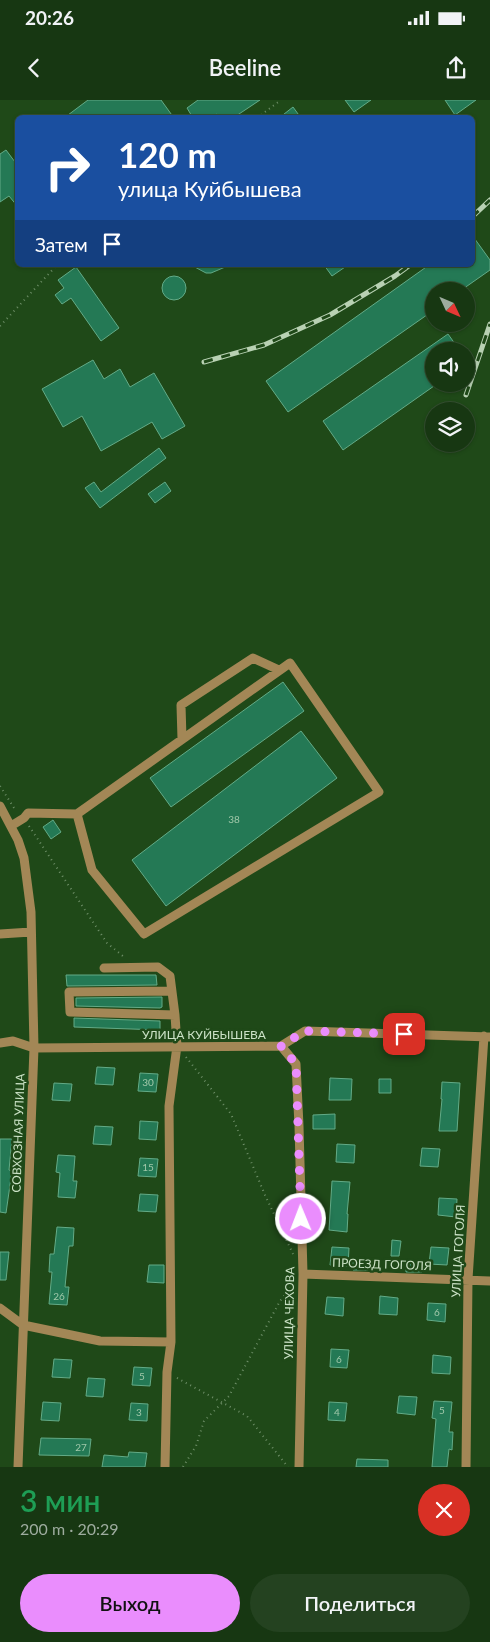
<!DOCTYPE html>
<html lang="ru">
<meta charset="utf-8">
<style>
:root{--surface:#173712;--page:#244220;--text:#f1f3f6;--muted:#9eac9f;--line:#365132;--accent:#ea8dfd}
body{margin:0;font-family:Lato,sans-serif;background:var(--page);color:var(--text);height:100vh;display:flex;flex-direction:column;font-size:19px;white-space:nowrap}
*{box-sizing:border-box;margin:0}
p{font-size:16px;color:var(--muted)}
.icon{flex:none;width:28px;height:28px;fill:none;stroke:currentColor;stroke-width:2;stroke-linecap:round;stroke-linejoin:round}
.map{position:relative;height:1367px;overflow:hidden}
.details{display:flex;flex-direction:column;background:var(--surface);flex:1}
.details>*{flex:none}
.top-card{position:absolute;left:15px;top:15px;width:460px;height:152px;border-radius:8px;box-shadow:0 1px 4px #0004,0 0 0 1px var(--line);background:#1a4fa0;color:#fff;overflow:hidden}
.needle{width:32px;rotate:134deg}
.tools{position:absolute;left:425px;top:182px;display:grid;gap:10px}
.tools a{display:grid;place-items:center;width:50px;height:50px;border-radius:50%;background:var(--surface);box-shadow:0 1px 4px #0004,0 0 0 1px var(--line);font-size:25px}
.pin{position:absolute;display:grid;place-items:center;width:42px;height:42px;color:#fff;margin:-21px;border-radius:10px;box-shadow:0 2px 8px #0006}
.me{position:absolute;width:55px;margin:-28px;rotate:359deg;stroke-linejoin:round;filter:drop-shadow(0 0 4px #0008)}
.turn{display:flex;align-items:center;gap:18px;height:105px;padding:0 20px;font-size:22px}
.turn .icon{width:65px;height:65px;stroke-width:2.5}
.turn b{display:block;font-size:35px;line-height:42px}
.then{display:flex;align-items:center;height:48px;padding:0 20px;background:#0003;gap:10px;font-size:19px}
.round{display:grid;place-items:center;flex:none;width:52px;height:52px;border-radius:26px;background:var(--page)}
.overview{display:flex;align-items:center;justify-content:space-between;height:85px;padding:0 20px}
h1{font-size:30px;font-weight:600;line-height:38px;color:#1e9e55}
.button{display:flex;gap:10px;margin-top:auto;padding:10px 20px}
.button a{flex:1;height:58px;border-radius:30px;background:var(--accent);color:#111;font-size:20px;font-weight:600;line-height:58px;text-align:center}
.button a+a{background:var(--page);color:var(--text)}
.status{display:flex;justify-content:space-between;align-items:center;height:35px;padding:0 25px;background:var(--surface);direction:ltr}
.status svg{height:14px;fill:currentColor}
header{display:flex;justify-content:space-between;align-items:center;height:65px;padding:0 20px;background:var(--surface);font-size:22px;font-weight:600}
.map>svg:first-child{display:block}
</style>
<div class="status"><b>20:26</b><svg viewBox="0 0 49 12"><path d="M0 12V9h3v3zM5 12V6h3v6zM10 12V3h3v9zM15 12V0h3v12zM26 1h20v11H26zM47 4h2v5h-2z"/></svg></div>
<header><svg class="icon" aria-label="back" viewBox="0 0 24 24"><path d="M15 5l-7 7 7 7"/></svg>Beeline<svg class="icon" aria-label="share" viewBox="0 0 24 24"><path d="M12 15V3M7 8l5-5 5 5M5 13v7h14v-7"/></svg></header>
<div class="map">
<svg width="490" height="1367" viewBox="0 0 490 1367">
<rect width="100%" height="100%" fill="#1f4918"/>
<path fill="#247955" stroke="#63ab87" d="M88,0H161L174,18H64Z
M198,0H260L233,18H220L217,14L211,18H193L187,8Z
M345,0H371L354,12Z
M445,0H476L455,15Z
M293,7L301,18H279Z
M6,50L18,66V107L9,96L0,102V54Z
M472,135L490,160V170L460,191H434V210L288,312L266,281L429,165H472Z
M191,165H230L211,173H206Z
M324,165H348L332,176Z
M76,167L119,228L101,241L71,198L62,204L55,195L64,188L58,180Z
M162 188a12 12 0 1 1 24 0a12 12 0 1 1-24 0Z
M448,234L460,251H434V286L343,350L323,321Z
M93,260L104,279L120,269L130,287L154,273L185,326L162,339L152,322L101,351L82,316L63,327L42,289Z
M159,348L166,358L100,408L85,388L94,382L101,392Z
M165,382L171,391L155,403L148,394Z
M283,582L304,611L171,707L150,678Z
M301,631L337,678L166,806L132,760Z
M53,720L61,732L51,739L43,727Z
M66,875H156L157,885L67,886Z
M162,897V907L160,908L76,906V898Z
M74,918L160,921V930L74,927Z
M97,967L115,968L113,985L95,984Z
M140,973L158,974L156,992L138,991Z
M330,978L352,979L351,1000H329Z
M379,979H391V993H379Z
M442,982L460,983L457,1031H439L442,999H441Z
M54,983L72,984L70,1001L52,1000Z
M335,1014V1029H313V1015Z
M140,1021L158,1022L156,1040L139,1039Z
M95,1026L113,1027L111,1045L93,1044Z
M0,1039H12L9,1070L12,1071L6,1113L0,1112Z
M337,1044L355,1045L354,1063L336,1062Z
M422,1048L440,1049L438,1067L420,1066Z
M58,1055L75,1056L73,1081H77L75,1098L58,1097L60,1073L56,1072Z
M140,1058L158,1059L156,1077L138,1076Z
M332,1081L350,1082L347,1114H348L347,1132L329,1130Z
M140,1094L158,1095L156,1112L138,1111Z
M439,1098L457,1099L456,1117L438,1115Z
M57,1127L74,1128L73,1146H69L65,1187H69L67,1205L49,1204L52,1172H49L50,1154H54Z
M392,1140L401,1141L399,1156H391Z
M332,1147L349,1148L348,1166L330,1165Z
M431,1147L449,1148L447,1165L429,1164Z
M0,1152H9L6,1180H0Z
M353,1159L368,1160V1170H353Z
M406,1164L422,1165V1172H406Z
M149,1165H164V1183L147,1182Z
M380,1196L398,1198L397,1215L379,1214Z
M327,1197L344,1198L343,1216L325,1214Z
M428,1203L446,1204L445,1222L427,1220Z
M331,1249L349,1250L347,1268L330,1267Z
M433,1255L451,1257L450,1274L432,1273Z
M54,1259L72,1260L70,1278L52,1277Z
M134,1267L152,1268L150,1286L132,1285Z
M88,1278L105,1279L103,1297L86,1296Z
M399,1296L417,1297L415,1315L397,1313Z
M434,1301L452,1302L449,1332H453L452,1350L449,1349L447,1367H432L436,1319L432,1318Z
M43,1302L61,1303L59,1321L41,1320Z
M329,1302L347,1303L345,1321L328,1320Z
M131,1303L148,1304L147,1321L129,1320Z
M41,1338L91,1339L89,1356L39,1355Z
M129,1352L147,1353L145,1367H102L104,1355L128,1357Z
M357,1359L388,1360V1367H356Z"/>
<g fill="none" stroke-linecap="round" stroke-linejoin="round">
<path stroke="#6e8f68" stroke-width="2" stroke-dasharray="1 4" stroke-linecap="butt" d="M257,18L281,0
M0,226L57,165
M0,686L16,711
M29,726L107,843L124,857
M186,957L231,1014L265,1095L293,1154
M177,1278L247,1316L288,1367
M183,1367L196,1346L204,1321L229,1296L280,1201L293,1185"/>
<path stroke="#a38756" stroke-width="9" d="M182,639L181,605L253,558L279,570
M0,706L18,740L24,758L31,812L34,948L18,1367
M11,726L24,718L28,713L77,714L92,770L144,834L379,692L290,563L77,714
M0,834L31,832
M104,868L158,867L170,876L175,915L177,946L169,1006L171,1242L167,1272L165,1367
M172,891L69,892L70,912L175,915
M0,943L13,941L34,948L281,946L305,931L490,937
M281,946L296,964L299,1026L303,1174L299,1367
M303,1174L490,1181
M0,1208L23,1225L100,1241L171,1242
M466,1367L468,1179L484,936"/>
<defs>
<path id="rail" d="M472,117L490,100
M204,262L264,245L330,215L395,176L410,165
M466,295L490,224"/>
</defs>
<use href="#rail" stroke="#b8d1b3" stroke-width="5"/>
<use href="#rail" stroke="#1f4918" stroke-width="3" stroke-dasharray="9" stroke-linecap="butt"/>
</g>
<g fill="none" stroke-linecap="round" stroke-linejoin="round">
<path stroke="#ea8dfd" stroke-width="9" stroke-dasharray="0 16.2" d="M301,1119L296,964L281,946L305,931L404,934"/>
</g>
<g text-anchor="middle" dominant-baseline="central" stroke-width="5" stroke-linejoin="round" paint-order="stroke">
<g font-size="10" fill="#a1c8aa">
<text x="234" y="719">38</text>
<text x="148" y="982">30</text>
<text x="148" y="1067">15</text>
<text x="59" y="1196">26</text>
<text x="437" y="1212">6</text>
<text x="339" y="1259">6</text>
<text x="142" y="1276">5</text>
<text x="442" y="1310">5</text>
<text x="139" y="1312">3</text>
<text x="337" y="1312">4</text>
<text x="81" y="1347">27</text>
</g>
<g font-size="12" fill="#cbe2c6" stroke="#1f4918">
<text x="204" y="934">УЛИЦА КУЙБЫШЕВА</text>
<text transform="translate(18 1033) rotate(-88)">СОВХОЗНАЯ УЛИЦА</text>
<text transform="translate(458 1151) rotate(-87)">УЛИЦА ГОГОЛЯ</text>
<text transform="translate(382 1164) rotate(2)">ПРОЕЗД ГОГОЛЯ</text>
<text transform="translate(289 1213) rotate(-89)">УЛИЦА ЧЕХОВА</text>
</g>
</g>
</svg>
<div class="tools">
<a><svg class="needle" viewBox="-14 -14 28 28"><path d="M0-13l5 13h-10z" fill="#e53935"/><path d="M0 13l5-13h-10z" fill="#9eac9f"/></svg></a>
<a><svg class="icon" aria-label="sound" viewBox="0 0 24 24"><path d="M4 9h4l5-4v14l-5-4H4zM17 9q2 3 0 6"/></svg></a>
<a><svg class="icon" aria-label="layers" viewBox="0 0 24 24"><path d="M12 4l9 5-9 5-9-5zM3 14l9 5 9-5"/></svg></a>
</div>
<div class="pin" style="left:404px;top:934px;background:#d93025"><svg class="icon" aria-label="arrive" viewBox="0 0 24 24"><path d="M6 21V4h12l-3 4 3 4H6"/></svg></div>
<svg class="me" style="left:301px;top:1119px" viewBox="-20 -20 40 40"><circle r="17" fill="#ea8dfd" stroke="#fff" stroke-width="3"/><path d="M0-11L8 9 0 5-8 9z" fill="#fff"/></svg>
<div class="top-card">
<div class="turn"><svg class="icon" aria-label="right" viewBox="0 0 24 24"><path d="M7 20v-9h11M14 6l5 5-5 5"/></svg><div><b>120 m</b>улица Куйбышева</div></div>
<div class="then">Затем<svg class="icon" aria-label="arrive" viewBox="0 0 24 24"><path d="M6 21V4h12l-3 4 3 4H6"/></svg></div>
</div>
</div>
<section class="details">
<div class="overview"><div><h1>3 мин</h1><p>200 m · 20:29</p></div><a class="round" style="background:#d93025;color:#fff"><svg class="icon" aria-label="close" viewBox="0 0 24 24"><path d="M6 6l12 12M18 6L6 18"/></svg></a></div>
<div class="button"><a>Выход</a><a>Поделиться</a></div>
</section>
